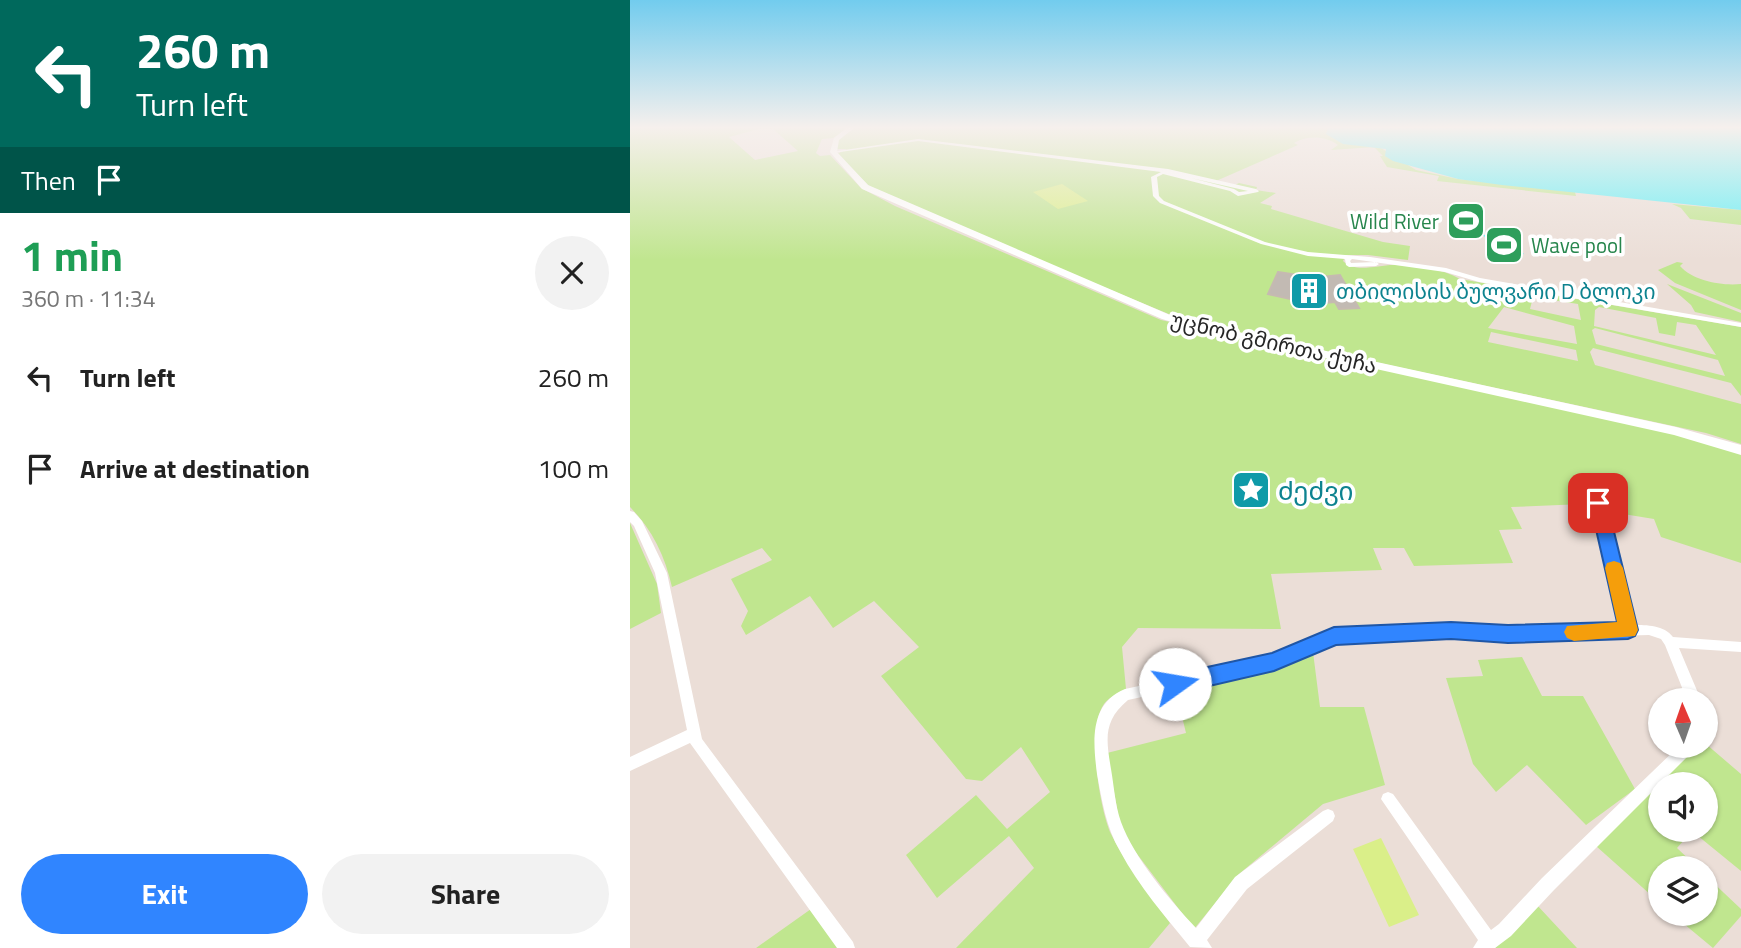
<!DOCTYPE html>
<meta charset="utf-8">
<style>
:root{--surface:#fff;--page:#f2f2f2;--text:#222;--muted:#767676;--accent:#3085ff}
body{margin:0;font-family:"Titillium Web","Noto Sans Georgian",sans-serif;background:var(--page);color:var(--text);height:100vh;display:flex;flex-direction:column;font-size:26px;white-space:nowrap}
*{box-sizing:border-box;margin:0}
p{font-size:23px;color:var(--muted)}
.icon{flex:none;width:38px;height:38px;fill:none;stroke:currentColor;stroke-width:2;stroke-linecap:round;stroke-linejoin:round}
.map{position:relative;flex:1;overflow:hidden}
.sheet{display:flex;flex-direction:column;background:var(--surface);width:630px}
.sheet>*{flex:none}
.guide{background:#00695c;color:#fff;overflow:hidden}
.needle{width:46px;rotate:358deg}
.buttons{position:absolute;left:1018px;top:688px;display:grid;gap:14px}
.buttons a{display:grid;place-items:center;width:70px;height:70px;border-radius:50%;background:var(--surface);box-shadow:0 2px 5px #0004;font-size:35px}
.pin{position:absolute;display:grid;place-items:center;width:60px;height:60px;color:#fff;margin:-30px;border-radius:14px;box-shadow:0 4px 10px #0006}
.me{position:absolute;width:77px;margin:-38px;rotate:77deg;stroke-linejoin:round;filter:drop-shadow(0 0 5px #0008)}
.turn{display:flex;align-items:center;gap:24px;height:147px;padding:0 21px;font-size:32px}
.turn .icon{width:91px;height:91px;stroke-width:2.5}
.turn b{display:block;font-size:49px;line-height:60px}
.then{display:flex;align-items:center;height:66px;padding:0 21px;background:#0003;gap:14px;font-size:26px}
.round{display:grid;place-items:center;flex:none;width:74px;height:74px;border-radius:37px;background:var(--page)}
.headline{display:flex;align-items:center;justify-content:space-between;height:119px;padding:0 21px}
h1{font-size:42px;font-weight:700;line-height:52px;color:#1e9e55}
.primary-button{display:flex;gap:14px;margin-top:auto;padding:14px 21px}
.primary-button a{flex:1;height:80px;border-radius:42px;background:var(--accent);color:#fff;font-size:28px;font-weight:700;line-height:80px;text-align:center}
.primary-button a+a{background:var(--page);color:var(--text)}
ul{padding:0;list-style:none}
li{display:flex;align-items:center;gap:21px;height:91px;padding:0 21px}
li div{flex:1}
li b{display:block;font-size:26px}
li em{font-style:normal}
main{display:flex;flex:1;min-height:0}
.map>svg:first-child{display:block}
</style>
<main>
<section class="sheet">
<div class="guide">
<div class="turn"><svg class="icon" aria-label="left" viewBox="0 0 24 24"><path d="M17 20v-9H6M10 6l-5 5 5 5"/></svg><div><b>260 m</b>Turn left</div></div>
<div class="then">Then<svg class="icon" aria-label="arrive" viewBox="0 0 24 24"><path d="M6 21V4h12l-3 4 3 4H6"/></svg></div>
</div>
<div class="headline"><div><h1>1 min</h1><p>360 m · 11:34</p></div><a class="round"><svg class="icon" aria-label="close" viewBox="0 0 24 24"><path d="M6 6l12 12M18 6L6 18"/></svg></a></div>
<ul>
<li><svg class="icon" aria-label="left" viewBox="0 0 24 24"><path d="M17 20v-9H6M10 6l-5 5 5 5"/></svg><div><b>Turn left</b></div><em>260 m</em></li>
<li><svg class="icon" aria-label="arrive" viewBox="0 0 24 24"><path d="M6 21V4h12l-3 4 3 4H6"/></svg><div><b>Arrive at destination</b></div><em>100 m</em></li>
</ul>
<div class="primary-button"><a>Exit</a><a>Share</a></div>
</section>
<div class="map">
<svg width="1111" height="948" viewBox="0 0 1111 948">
<rect width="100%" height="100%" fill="#ebded7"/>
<path fill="#c0e68f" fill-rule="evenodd" d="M0,127H220L203,138L192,139L186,153L190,156L200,155L231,188L265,206L531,320L1020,427L1111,453V563L1031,537L1024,519L981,512L977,503L881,507L892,529L869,530L883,563L784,566L774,548H743L752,570L641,574L651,629L508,628L492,647L496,689C489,693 479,697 474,704C457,727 469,808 481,834C496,865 520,895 540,923L519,948H326L404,868L379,836L307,898L276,855L346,795L377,829L420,792L391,747L352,781L336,779L251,676L289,647L244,601L203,628L180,596L116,635L111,626L118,611L101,579L142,560L132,548L42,587C35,556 22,529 0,507ZM129,129H143L168,151L125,160L99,137Z
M226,127H694L698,128L697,134C712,145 733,145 751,148L786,170L828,179L945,192L946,196L807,181L809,176L757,167L750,156H753L744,147L701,150L708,145C696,136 678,135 664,143L668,145L586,181L605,185L609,183L627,187L626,190L646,193L630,203L642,206L641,209L753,242L780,246L778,260L738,255H716L713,261C726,274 749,264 766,265C786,265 813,269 830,279L1111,327V396L1101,383L963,348L960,352L965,365L1111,404V444L1076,433L558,322L360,240L239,186L207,154L217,149H205L207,141ZM903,297L948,304L951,320L900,309ZM874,307L944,326L947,344L858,328ZM969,307L1026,318L1029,333L1045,336L1047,322L1066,325L1086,355L964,326L965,310ZM965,328L1088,360L1095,376L966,344L962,330ZM861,332L946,350L948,361L858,342Z
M1042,204L1111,210V225L1060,219L1051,208Z
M1047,262L1053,263L1050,266C1063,281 1092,286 1111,284V310L1045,283L1028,270Z
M1037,284L1111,313V322L1065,312L1061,305Z
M0,523L27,584L31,613L0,629Z
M683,652L690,707H734L755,785L693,804L609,874L564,929L504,850L490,825L477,753L556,733L545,688L640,666Z
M892,657L912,696H953L1005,789L956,825L897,765L866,792L843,764L816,678L853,676L848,660Z
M1076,744L1111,774V871L1062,831L1047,848L1068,868H1031V904L966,846L1063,746ZM1031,784H1076V830H1031Z
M1076,876L1111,909V916L1083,948L1042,914H1076Z
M906,904L947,948H865Z
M181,909L210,948H126Z"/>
<path fill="#daef89" d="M432,184L458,201L428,209L403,192Z
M751,838L789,915L759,927L723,849Z"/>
<path fill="#61eff6" d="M694,127H1111V210L872,185L828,179L763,161L755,156L756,149L713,144L696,134L698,128Z
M853,235H870L894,254L879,256L862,254L861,244Z"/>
<path fill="#c2bab3" stroke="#c6bab1" stroke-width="2" d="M648,272L668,275L664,286L679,288H696L690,277L710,275L729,308L709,309L705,302L683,304L638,294Z"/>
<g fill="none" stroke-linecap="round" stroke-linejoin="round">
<path fill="#fff" fill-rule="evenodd" d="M288,139L538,169L626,189L629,191L628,192L608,196L600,191L533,174L527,177L529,196L534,201L635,242L678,252L740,257L816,268L850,278L1111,323V327L849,282L815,272L722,259L720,261L721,263L746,262L749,264L746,266L719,267L716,265L715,259L678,256L631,244L530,203L523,196L521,177L531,172L288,141L203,153L201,152ZM561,178L618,191L609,192L604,189Z
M968,499L972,500L973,503L1003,625C1017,625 1034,625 1043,637L1111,642V652L1049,648L1071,700H1057L1035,645L1031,639L1019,635L878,639L821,636L705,641L644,668L498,700C473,721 476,739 481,769C484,786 485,805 491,822C504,858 540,900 566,928L605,877L693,811L698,809L703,811L705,816L703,821L617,889L577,940L582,948L560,947C535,916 509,887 490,851C476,827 472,801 467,774C463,742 459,704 495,689L643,657L704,631L821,626L878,629L991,626L963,503L964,500Z
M0,511L4,512L12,521L37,573L72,739L223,942L225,948H207L60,743L0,771V757L57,730L25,573L4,526L0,522Z
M1049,746H1065L1063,751L924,890L881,936L865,948H843L848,940L751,799L753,794L758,792L763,794L861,930L869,924L912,878Z"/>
<path fill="#fff" fill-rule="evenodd" d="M218,127H225L209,140L207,152L238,185L540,315L567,323L1046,427L1111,445V455L1044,435L565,329L532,319L232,189L200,152L204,138Z"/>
</g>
<linearGradient id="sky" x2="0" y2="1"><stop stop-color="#72ccee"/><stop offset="0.49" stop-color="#f6f0ed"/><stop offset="1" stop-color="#f6f0ed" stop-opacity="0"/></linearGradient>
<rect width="1111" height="260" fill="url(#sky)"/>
<path fill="#3085ff" stroke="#1f56a6" stroke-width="2" d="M968,497L977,503L1008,630L1005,636L998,639L878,643L821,639L706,645L644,671L545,694L537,691L534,684L537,677L545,674L642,653L704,627L821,622L878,625L987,622L960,503Z"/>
<path fill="#f59e0b" d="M984,561L990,563L993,568L1008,630L1005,636L944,641L937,638L934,632L937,626L987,622L975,568L977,563Z"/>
<defs>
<symbol id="stadium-square" viewBox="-11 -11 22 22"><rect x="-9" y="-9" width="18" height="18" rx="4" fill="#2e9e5b" stroke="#fff"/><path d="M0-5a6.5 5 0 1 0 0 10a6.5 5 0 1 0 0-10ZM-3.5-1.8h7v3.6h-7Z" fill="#fff"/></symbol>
<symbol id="building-square" viewBox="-11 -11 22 22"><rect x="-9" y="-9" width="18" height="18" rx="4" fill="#0f9aa8" stroke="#fff"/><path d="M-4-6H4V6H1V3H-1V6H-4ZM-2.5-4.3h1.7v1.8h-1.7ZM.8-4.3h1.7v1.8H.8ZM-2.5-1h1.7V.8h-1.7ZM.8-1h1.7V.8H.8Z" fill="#fff"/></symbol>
<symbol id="sight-square" viewBox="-11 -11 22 22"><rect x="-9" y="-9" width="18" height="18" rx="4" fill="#0f9aa8" stroke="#fff"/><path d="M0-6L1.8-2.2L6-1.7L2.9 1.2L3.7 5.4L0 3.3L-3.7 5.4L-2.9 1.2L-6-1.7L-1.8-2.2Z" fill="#fff"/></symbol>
</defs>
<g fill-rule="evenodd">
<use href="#stadium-square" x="814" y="199" width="44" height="44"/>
<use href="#stadium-square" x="852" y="223" width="44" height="44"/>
<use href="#building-square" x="657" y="269" width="44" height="44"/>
<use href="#sight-square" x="599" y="468" width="44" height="44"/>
</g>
<g text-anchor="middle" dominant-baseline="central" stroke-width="7" stroke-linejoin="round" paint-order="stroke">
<g font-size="21" fill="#27864d" stroke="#fff" text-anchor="end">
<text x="809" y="221">Wild River</text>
<text x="901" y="245" text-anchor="start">Wave pool</text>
</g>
<g font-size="21" fill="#0d838f" stroke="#fff" text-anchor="start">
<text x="706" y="291">თბილისის ბულვარი D ბლოკი</text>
</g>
<g font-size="21" fill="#272727" stroke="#fff">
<text transform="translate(644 342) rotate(13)">უცნობ გმირთა ქუჩა</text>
</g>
<g font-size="26" fill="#0d838f" stroke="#fff" text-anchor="start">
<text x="648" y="490">ძეძვი</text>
</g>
</g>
</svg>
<div class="buttons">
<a><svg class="needle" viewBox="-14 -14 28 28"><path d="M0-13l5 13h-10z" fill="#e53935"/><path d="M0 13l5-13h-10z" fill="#767676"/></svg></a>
<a><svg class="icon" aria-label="sound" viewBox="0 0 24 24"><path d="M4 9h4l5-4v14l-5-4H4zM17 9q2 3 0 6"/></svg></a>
<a><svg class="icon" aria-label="layers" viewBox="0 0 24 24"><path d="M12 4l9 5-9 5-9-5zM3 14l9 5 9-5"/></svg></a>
</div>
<div class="pin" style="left:968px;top:503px;background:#d93025"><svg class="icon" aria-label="arrive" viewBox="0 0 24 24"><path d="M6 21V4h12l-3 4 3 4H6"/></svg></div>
<svg class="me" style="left:545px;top:684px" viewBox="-20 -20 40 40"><circle r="19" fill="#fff"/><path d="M0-13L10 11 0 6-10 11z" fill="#3085ff"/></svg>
</div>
</main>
